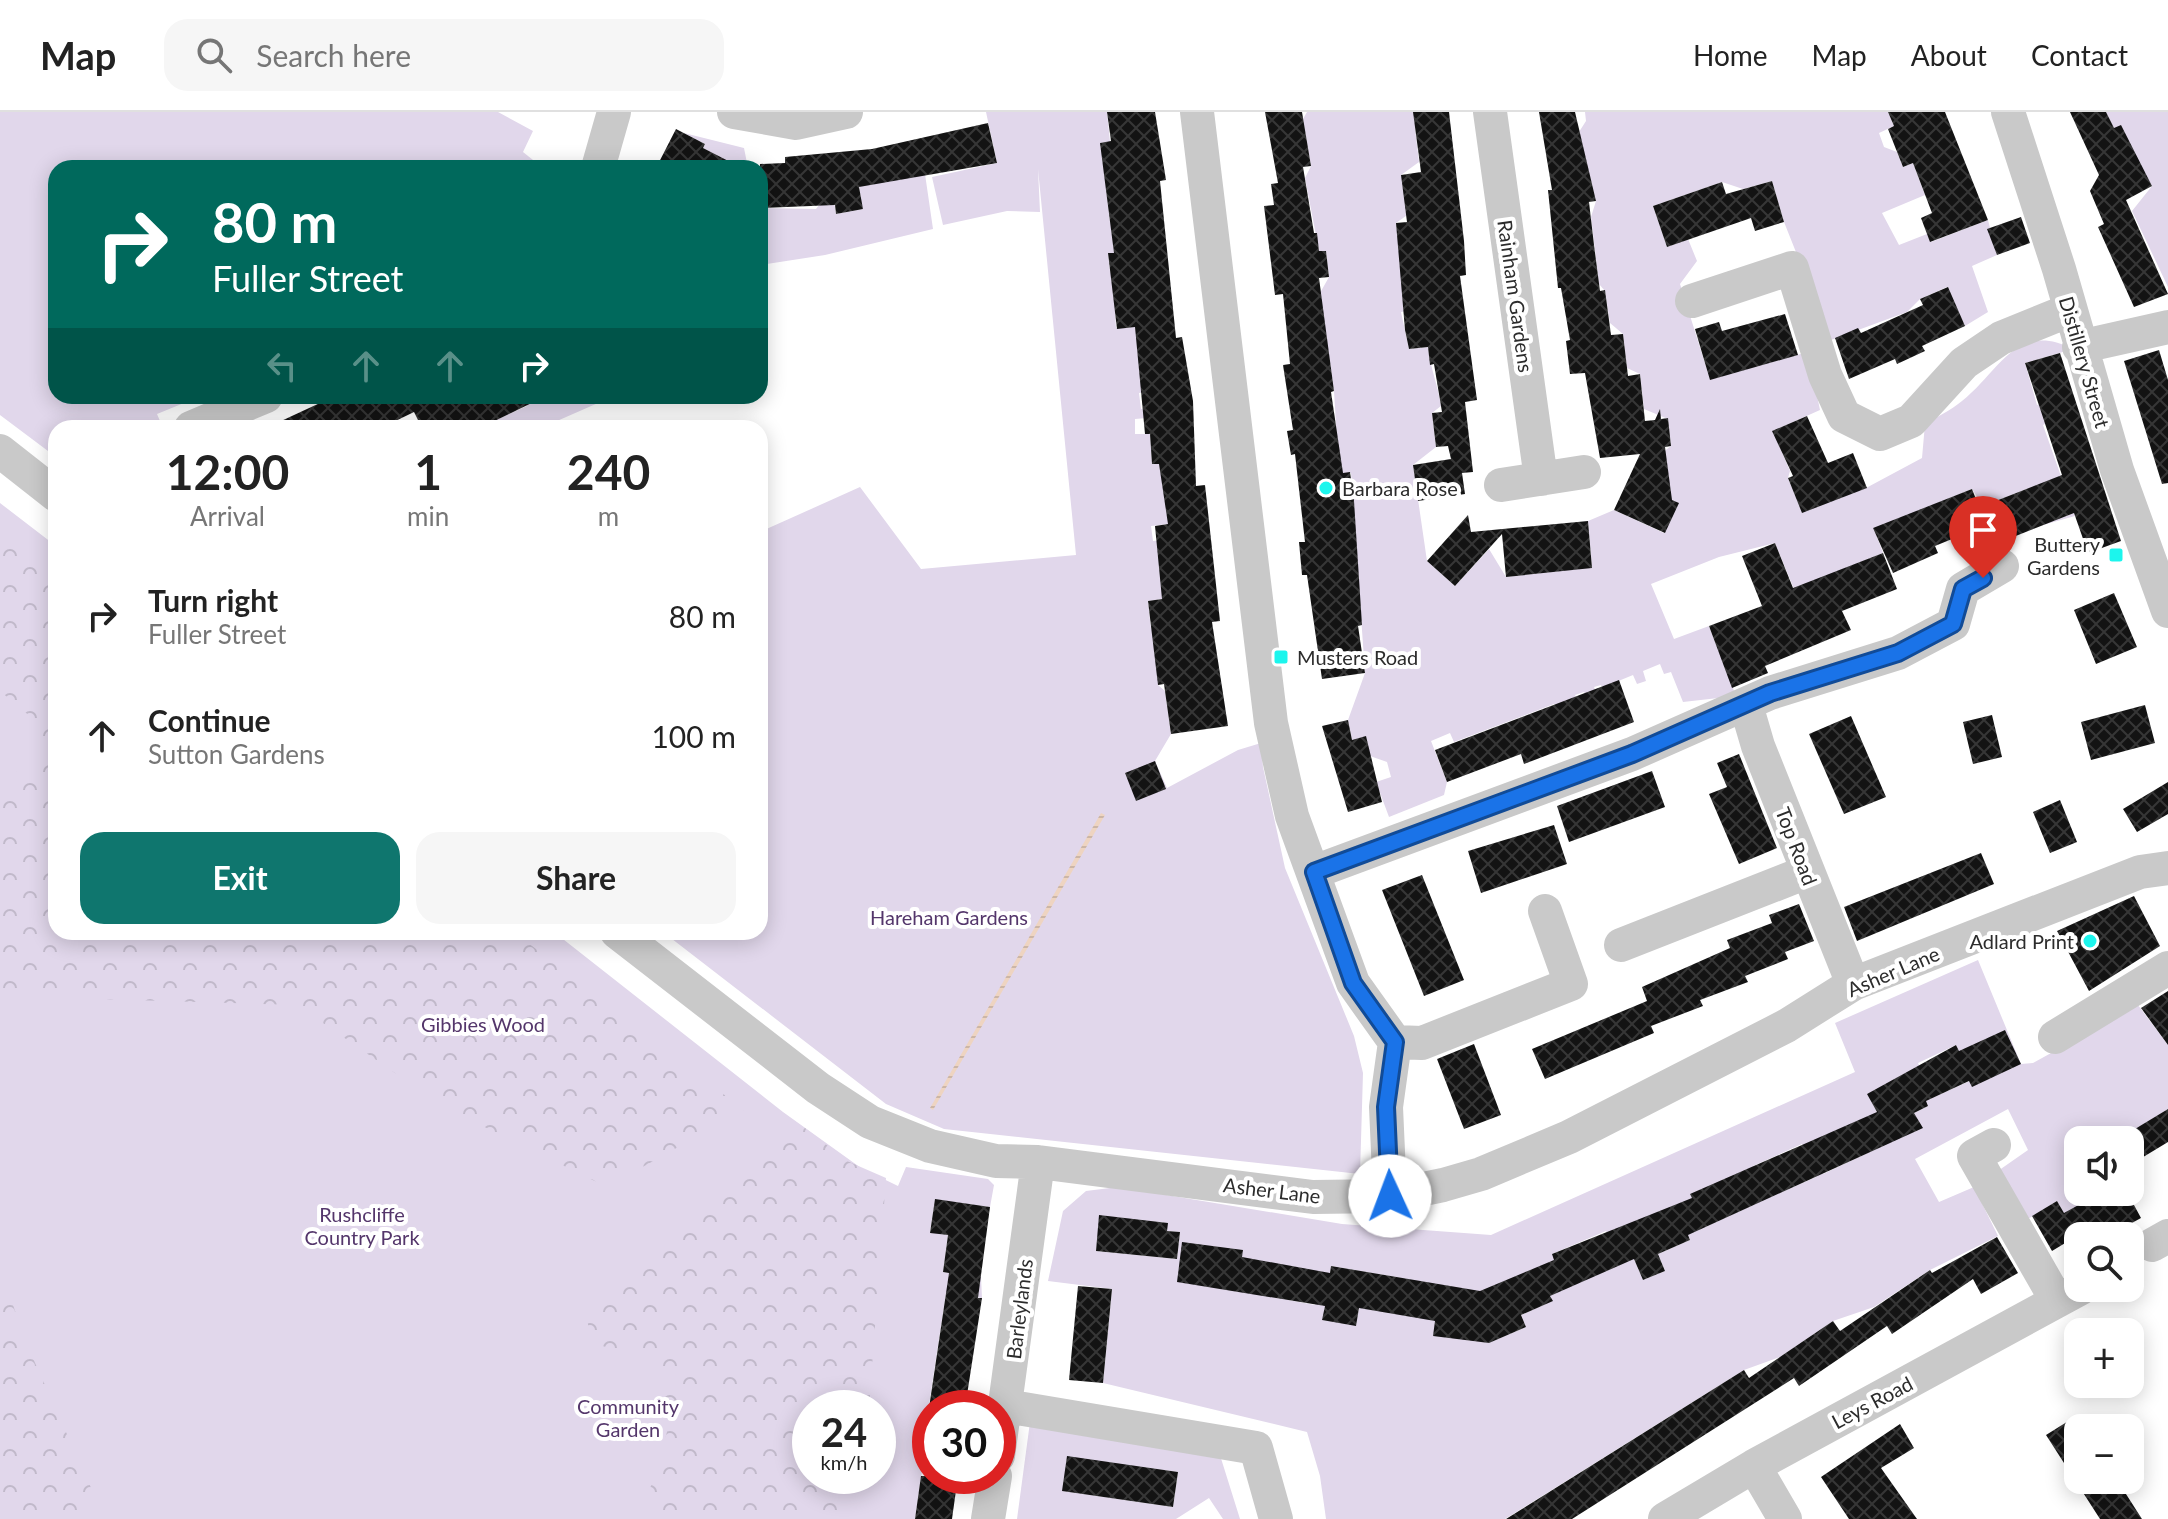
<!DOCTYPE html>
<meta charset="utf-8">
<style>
:root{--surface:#fff;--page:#f6f6f6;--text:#222;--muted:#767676;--line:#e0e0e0;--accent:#0f766e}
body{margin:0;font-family:Lato,sans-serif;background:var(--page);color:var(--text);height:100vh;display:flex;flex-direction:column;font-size:30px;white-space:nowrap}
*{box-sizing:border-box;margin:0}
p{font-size:26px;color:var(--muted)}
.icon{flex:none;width:44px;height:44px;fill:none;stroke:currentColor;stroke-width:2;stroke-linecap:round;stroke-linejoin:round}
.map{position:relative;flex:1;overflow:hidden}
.panel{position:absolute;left:48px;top:308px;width:720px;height:520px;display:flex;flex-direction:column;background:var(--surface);border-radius:24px;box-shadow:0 4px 20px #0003}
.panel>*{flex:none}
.top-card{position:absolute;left:48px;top:48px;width:720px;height:244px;border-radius:24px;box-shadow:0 4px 20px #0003;background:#00695c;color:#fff;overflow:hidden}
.controls{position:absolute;left:2064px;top:1014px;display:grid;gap:16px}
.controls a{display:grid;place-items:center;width:80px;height:80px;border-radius:16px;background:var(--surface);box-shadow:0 4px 20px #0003;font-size:40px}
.speed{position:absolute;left:792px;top:1278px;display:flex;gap:16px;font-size:40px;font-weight:700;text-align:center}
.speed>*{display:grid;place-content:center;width:104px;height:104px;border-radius:50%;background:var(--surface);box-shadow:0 4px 20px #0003;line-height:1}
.speed small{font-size:20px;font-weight:400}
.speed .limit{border:12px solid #d22;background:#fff;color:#111}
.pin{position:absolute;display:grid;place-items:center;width:68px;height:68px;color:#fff;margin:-82px -34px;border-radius:50% 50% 50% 0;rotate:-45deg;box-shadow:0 0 8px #0007}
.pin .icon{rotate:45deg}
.me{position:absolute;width:88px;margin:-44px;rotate:358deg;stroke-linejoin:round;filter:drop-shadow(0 0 6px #0008)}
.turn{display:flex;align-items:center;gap:28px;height:168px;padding:0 32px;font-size:36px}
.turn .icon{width:104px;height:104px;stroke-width:2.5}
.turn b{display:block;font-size:56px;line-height:68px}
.lanes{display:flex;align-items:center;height:76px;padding:0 32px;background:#0003;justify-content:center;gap:40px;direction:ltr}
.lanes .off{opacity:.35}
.eta{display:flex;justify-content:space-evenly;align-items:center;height:136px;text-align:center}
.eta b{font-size:48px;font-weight:700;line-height:56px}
.cta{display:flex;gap:16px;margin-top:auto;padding:16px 32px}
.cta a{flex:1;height:92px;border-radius:24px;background:var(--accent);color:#fff;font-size:32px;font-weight:700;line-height:92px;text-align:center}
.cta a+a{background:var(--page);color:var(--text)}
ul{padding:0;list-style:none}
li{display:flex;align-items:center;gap:24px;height:120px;padding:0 32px}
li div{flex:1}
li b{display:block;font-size:30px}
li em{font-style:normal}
header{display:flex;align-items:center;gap:48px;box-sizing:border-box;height:112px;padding:0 40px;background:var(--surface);border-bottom:2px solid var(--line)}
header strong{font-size:38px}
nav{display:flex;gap:44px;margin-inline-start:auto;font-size:28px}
.search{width:560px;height:72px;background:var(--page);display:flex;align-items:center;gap:20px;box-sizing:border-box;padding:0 28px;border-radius:24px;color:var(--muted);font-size:30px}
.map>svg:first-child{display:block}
</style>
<header>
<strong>Map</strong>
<div class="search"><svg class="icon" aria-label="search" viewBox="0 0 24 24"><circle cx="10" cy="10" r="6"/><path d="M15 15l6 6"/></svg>Search here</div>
<nav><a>Home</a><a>Map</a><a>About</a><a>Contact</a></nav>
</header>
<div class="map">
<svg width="2168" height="1407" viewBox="0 0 2168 1407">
<defs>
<pattern id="forest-crowns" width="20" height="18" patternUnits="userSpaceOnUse" patternTransform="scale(2)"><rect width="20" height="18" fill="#e1d7eb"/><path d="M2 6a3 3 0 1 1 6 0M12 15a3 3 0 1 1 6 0" fill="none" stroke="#c1b9ca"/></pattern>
<pattern id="water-rules" width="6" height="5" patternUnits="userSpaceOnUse" patternTransform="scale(2)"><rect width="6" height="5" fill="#eed4c1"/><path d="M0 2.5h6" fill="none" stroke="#ccb6a6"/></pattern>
<pattern id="building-cross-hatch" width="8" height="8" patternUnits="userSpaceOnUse" patternTransform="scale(2)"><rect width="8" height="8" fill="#131313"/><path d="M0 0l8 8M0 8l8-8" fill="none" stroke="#363636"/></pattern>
</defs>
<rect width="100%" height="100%" fill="#fff"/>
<path fill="#e1d7eb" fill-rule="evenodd" d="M0,0H498L533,19L523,40L543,56H56V284H201L157,302L163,316H56V345L0,303Z
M986,0H1107L1110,30L1101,31L1110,110L1133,139L1108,142L1110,159L1136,197L1115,199L1116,216L1135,215L1157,278L1139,281L1141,297L1159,294V305L1135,307V322H1150L1152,352H1160L1169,412L1151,414L1153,429L1171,427L1162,487L1148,489L1151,517L1159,524L1158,573L1165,579L1171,622L1155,649L1167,676L1238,638L1261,631L1263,655L1285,756L1354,924L1363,961L1360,1062L944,1017L886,992L663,820H760V420L860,375L921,457L1076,443L1038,57L1040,100L1007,99L943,113L932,65L997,51Z
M1307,0H1418L1420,8L1415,16L1419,50L1401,63L1420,94L1396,111L1407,199L1401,200L1409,237L1428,235C1430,255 1438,273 1441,294L1432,301L1436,335L1413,353L1427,449L1455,474L1489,437L1506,465L1592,455L1588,409L1614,398L1664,421L1678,391L1628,367L1671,334L1668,307L1644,297L1640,262L1627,256L1623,222L1610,211L1605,179L1599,172L1591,105L1596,89L1579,20L1586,9L1585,0H1888L1894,14L1879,21L1884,35L1897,40L1903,55L1913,51L1925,83L1882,101L1899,133L1927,122L1931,130L1988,108L1997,143L1972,154L1988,200L1965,214L1947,175L1920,187L1907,200L1831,228L1784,110L1772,69L1743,77L1722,70L1653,94L1667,135L1688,127L1697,149L1680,172L1710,267L1808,240L1820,298L1773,319L1790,359L1788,366L1802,400L1866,376L1922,346L1925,312C1937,305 1951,298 1962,289C1999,260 2016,208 2073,237L2025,251L2037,293L2058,288L2062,302L2043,313L2075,404L2043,413L2029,376L1983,394L1972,377L1874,417L1883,441L1794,477L1775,431L1719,445L1651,472L1674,527L1709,514L1736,584L1683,590L1671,560L1664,562L1660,552L1643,559L1646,569L1637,572L1633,563L1616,570L1606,584L1601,573L1594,575L1599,588L1590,592L1584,580L1575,583L1579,594L1554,592L1454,630L1450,621L1431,629L1447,670L1444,683L1389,705L1376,670L1391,665L1387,650L1370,644L1366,625L1352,628L1348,608L1365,561L1351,361L1339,362L1334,279L1320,181L1329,165L1326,139H1319L1305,66L1311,54L1303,7Z
M2106,0H2168V175L2132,99L2152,74L2119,27Z
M684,21L744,36L748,56H707L714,42L703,36L705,32Z
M925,62L933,117L825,143L760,153V96L816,97L826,84L833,83L836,102L862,97L859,73Z
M486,284L498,307L527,294L522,284H614L541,316H458Z
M0,391L56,434V820H554L783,1000L861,1056L898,1074L906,1055L988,1067L994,1073L990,1095L935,1088L930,1120L948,1123L943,1160L981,1165L982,1186L946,1181L927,1306L930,1332H926L915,1407H0ZM810,1296H878V1364H810Z
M1978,848L2021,952L2033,951L2138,893L2168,933V997L2118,1028H2078V1080H2102L2066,1105L2057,1089L2023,1110L1995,1061L2028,1038L2008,997L1915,1047L1939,1090L1974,1075L1998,1124L1930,1158L1874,1195L1833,1209L1780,1245L1744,1258L1505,1407H1326L1320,1364L1307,1320L1103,1271L1112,1177L1048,1169L1063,1099L1086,1079L1118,1075L1342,1112L1491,1123L1855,960L1835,911ZM1956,933L1972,968L1934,985L1918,951ZM1911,960L1928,994L1885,1016L1868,982ZM1802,1032L1816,1065L1768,1086L1753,1054ZM1878,1036L1823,1062L1811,1038ZM1739,1061L1753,1093L1705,1115ZM1678,1101L1690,1128L1658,1142L1665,1159L1643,1168L1621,1116ZM1100,1104L1167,1111V1119L1180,1120L1177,1147L1096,1139ZM1606,1119L1621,1153L1552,1142ZM1331,1154L1407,1167L1359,1196L1356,1213L1323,1208ZM1538,1155L1552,1189L1521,1203L1526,1215L1491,1230L1480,1205ZM1321,1160L1315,1193L1262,1183Z
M1030,1310L1219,1340L1240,1407H1223L1209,1386L1176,1407H1017ZM1067,1345L1178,1360L1173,1395L1063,1379Z"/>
<path fill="url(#forest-crowns)" d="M0,422L56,467V820H514L744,998L607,1075L444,995L297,893L0,884V666L33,654L45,632L38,611L0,579Z
M805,1016L847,1049L886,1066L869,1296H810V1364H864L860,1407H641L667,1320L658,1247L589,1231L587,1194Z
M0,1156L27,1233L105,1407H0Z"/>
<path fill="url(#water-rules)" d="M1101,701L1105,703L933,998L930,996Z"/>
<path fill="url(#building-cross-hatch)" d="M1107,0H1155L1166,68L1160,69L1176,226L1182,225L1193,289L1196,374L1205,373L1220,509L1212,510L1228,614L1171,622L1164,572L1158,573L1148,489L1162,487L1155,414L1168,412L1159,352H1152L1150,322H1145L1135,215L1117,217L1108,141H1114L1100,31L1111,29Z
M1265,0H1302L1311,54L1303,55L1314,121H1317L1319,139H1326L1329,165L1319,166L1334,279L1331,280L1343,361L1350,360L1354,389L1362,513L1358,514L1365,561L1322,567L1307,463H1302L1299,430H1305L1295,342L1291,343L1287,319L1293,318L1283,253L1290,252L1283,182L1275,183L1264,94L1274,93L1271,72L1278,71Z
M1413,0H1449L1464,129L1466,163L1460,164L1477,288L1465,290L1473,360L1462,361L1465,382L1418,389L1413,353L1451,347L1448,334L1436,335L1432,301L1442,300L1434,252L1430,253L1428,235L1409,237L1405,218L1396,111L1407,110L1401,63L1421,60Z
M1539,0H1575L1596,89L1589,90L1594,133L1600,179L1605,178L1611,223L1623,222L1628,264L1640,262L1645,309L1655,308L1660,297L1661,307L1668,306L1671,334L1665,335L1672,388L1679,391L1665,421L1614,398L1640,342L1600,346L1585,261L1570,262L1566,229L1570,228L1561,176H1558L1548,78H1552Z
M1888,0H1945L1988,108L1930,130L1921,106L1932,101L1913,51L1903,55L1888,17L1894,14Z
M2070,0H2106L2114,16L2121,13L2152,74L2126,88L2168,182L2134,195L2098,115L2104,112L2090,79L2099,63Z
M988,11L997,51L859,75L863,97L836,102L835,93L760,96V52L785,51V45L872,37Z
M676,17L705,32L703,36L742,56H656Z
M1772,69L1784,110L1755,119L1751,106L1667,135L1653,94L1722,70L1726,82Z
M2021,105L2030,131L1997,143L1987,117Z
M1948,175L1965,214L1922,234L1925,239L1897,252L1895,247L1849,267L1835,226L1858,216L1861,221L1923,193L1920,187Z
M1785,202L1798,243L1710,268L1695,217L1719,210L1722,219Z
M2159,238L2168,268V371L2162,372L2124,249Z
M2060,241L2121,429L2088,441L2074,401L1998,431L1983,394L2062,363L2025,251Z
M335,284H546L480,316H422L414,300L381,316H266Z
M1807,304L1828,351L1853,341L1867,376L1802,401L1788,366L1793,364L1772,319Z
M1972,377L1986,413L1935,434L1938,441L1893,461L1873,416Z
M1468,403L1471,420L1588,409L1592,456L1506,465L1502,422L1455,474L1427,449Z
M1775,431L1793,476L1883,441L1897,477L1842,499L1851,518L1765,554L1768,561L1732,576L1709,514L1762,494L1742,444Z
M2114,481L2137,535L2096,552L2074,498Z
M1619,568L1634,610L1524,652L1521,642L1447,670L1435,638Z
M2145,593L2155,631L2091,648L2081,610Z
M1992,603L2002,645L1973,652L1963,610Z
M1851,604L1886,685L1844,702L1809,622Z
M1348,608L1352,628L1366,624L1382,690L1348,700L1322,614Z
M1739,642L1777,736L1739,752L1709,682L1727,675L1717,651Z
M1155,649L1166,677L1136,689L1125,661Z
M1652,659L1665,695L1569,730L1557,694Z
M2168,670V702L2137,720L2123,697Z
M2060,688L2077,730L2050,741L2033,700Z
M1554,713L1567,752L1481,781L1468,739Z
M1981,741L1994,772L1857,829L1844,795Z
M1422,763L1464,868L1424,884L1382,778Z
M2134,784L2160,834L2089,879L2057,819Z
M1799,792L1814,829L1785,840L1788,847L1745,864L1748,870L1700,888L1703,894L1651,914L1654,921L1545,967L1532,937L1647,889L1642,875L1730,836L1727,828L1772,811L1769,803Z
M2168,879V933L2141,896Z
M2005,918L2021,952L1972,975L1969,969L1926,989L1928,994L1914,1001L1923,1016L1688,1123L1690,1128L1658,1142L1665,1159L1643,1168L1634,1147L1550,1184L1553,1189L1521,1203L1526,1215L1489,1231L1433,1224L1435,1209L1359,1196L1356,1214L1322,1208L1325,1194L1177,1170L1182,1130L1243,1138L1242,1145L1330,1161L1331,1154L1480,1179L1554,1148L1552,1142L1692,1086L1690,1082L1877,1000L1867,982L1956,933L1959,939Z
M1474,932L1501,1003L1464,1017L1437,947Z
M2168,997V1030L2130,1053V1020Z
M2102,1080H2127L2141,1106L2108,1124H2101L2095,1113L2052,1139L2032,1104L2057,1089L2064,1101Z
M935,1087L990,1095L978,1186H982L965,1296H929L949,1161L943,1160L948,1123L930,1121Z
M1099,1103L1168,1111L1167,1119L1180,1120L1177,1147L1096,1139Z
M1997,1125L2018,1161L1981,1182L1973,1167L1892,1222L1887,1214L1799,1274L1794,1266L1572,1407H1506L1744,1258L1749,1266L1833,1209L1840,1219L1930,1158L1932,1161Z
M1078,1174L1112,1177L1103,1271L1069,1268Z
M2078,1303V1368H2117L2142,1407H2100L2046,1323Z
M1900,1312L1914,1336L1881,1356L1917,1407H1849L1821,1365Z
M1067,1344L1178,1360L1173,1395L1062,1379Z
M921,1364H958L952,1407H915Z"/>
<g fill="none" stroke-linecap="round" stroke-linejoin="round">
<path stroke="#c9c9c9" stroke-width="34" d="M734,0L796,11L846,0
M1197,0L1271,611L1292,704L1353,871L1395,930L1386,995L1390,1084
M1490,0L1541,367
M2008,0L2059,157L2117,358L2168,499
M598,56L614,0
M1692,189L1792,156L1825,263L1844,304L1880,322L1911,309L1964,251L2001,226L2070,198
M2079,235L2168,215
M191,316L266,284
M0,339L56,383
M1501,373L1584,360
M1746,593L1758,634L1853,872
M1314,760L1632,642L1770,581L1898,541L1953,512L1963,477L2002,454
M617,820L818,976L870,1010L930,1034L996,1049L1038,1050L1313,1085L1390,1084L1443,1073L1481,1062L1569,1025L1786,914L1853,872L2140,760L2168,756
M1621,833L1807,760
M2055,925L2168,856
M1395,930L1422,931L1571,872L1545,799
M1994,1033L1974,1044L2057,1189
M2152,1133L2168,1124
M1006,1294L1256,1336L1276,1407
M998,1344L1038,1050
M1754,1354L1785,1407
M988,1407L995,1364
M1665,1407L1754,1354L2081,1176"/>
</g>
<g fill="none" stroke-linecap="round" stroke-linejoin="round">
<defs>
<path id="route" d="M1390,1084L1386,995L1395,930L1353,871L1314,760L1632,642L1770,581L1898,541L1953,512L1963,477L1983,466"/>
</defs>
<use href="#route" stroke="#114b97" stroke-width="20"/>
<use href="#route" stroke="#1a73e8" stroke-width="14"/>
</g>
<g fill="#1cf5ed" stroke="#fff" stroke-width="3">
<circle cx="1326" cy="376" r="8"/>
<rect x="2108" y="435" width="16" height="16" rx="4"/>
<rect x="1273" y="537" width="16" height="16" rx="4"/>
<circle cx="2090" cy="829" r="8"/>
</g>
<g text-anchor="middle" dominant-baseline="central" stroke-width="8" stroke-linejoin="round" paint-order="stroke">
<g font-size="20" fill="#2c2c2c" stroke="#fff">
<text transform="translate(1516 184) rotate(82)">Rainham Gardens</text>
<text transform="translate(2085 250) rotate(74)">Distillery Street</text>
<text transform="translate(1797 734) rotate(69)">Top Road</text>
<text transform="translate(1893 859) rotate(-23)">Asher Lane</text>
<text transform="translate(1272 1078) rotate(7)">Asher Lane</text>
<text transform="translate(1019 1197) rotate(-83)">Barleylands</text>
<text transform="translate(1872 1290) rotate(-28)">Leys Road</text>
</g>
<g font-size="20" fill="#2c2c2c" stroke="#fff" text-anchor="start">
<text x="1342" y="376">Barbara Rose</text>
<text x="2100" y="432" text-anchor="end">Buttery<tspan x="2100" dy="23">Gardens</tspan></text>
<text x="1297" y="545">Musters Road</text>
<text x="2074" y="829" text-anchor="end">Adlard Print</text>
</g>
<g font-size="20" fill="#54366b" stroke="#fff">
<text x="949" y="805">Hareham Gardens</text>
<text x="483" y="912">Gibbies Wood</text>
<text x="362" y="1102">Rushcliffe<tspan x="362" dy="23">Country Park</tspan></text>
<text x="628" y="1294">Community<tspan x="628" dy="23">Garden</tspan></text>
</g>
</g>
</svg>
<div class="controls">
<a><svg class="icon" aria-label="sound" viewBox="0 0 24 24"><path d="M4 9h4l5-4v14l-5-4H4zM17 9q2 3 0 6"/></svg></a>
<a><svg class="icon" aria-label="search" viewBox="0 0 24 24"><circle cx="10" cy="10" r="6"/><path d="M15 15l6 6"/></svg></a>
<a>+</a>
<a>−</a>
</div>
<div class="speed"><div>24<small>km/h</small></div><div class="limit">30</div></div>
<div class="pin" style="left:1983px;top:466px;background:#d93025"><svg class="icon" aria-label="arrive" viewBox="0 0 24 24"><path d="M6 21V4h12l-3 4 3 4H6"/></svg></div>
<svg class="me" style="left:1390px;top:1084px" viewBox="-20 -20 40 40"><circle r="19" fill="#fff"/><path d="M0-13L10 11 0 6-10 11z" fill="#1a73e8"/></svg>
<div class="top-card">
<div class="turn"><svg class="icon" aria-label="right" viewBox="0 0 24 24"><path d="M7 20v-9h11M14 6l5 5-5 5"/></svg><div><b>80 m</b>Fuller Street</div></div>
<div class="lanes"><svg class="icon off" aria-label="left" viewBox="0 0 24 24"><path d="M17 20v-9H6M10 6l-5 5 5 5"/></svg><svg class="icon off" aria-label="ahead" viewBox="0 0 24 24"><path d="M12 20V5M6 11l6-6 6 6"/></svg><svg class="icon off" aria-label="ahead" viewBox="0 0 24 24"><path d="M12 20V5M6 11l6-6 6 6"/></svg><svg class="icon" aria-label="right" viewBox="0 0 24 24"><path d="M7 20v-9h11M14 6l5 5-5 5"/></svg></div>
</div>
<section class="panel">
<div class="eta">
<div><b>12:00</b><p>Arrival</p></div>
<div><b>1</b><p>min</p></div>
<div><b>240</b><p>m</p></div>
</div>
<ul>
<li><svg class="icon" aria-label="right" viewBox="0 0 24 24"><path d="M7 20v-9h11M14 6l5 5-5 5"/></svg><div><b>Turn right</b><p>Fuller Street</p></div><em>80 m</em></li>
<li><svg class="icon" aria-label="ahead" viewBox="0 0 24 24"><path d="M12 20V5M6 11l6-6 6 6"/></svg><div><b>Continue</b><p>Sutton Gardens</p></div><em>100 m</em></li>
</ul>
<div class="cta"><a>Exit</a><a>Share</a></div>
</section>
</div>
